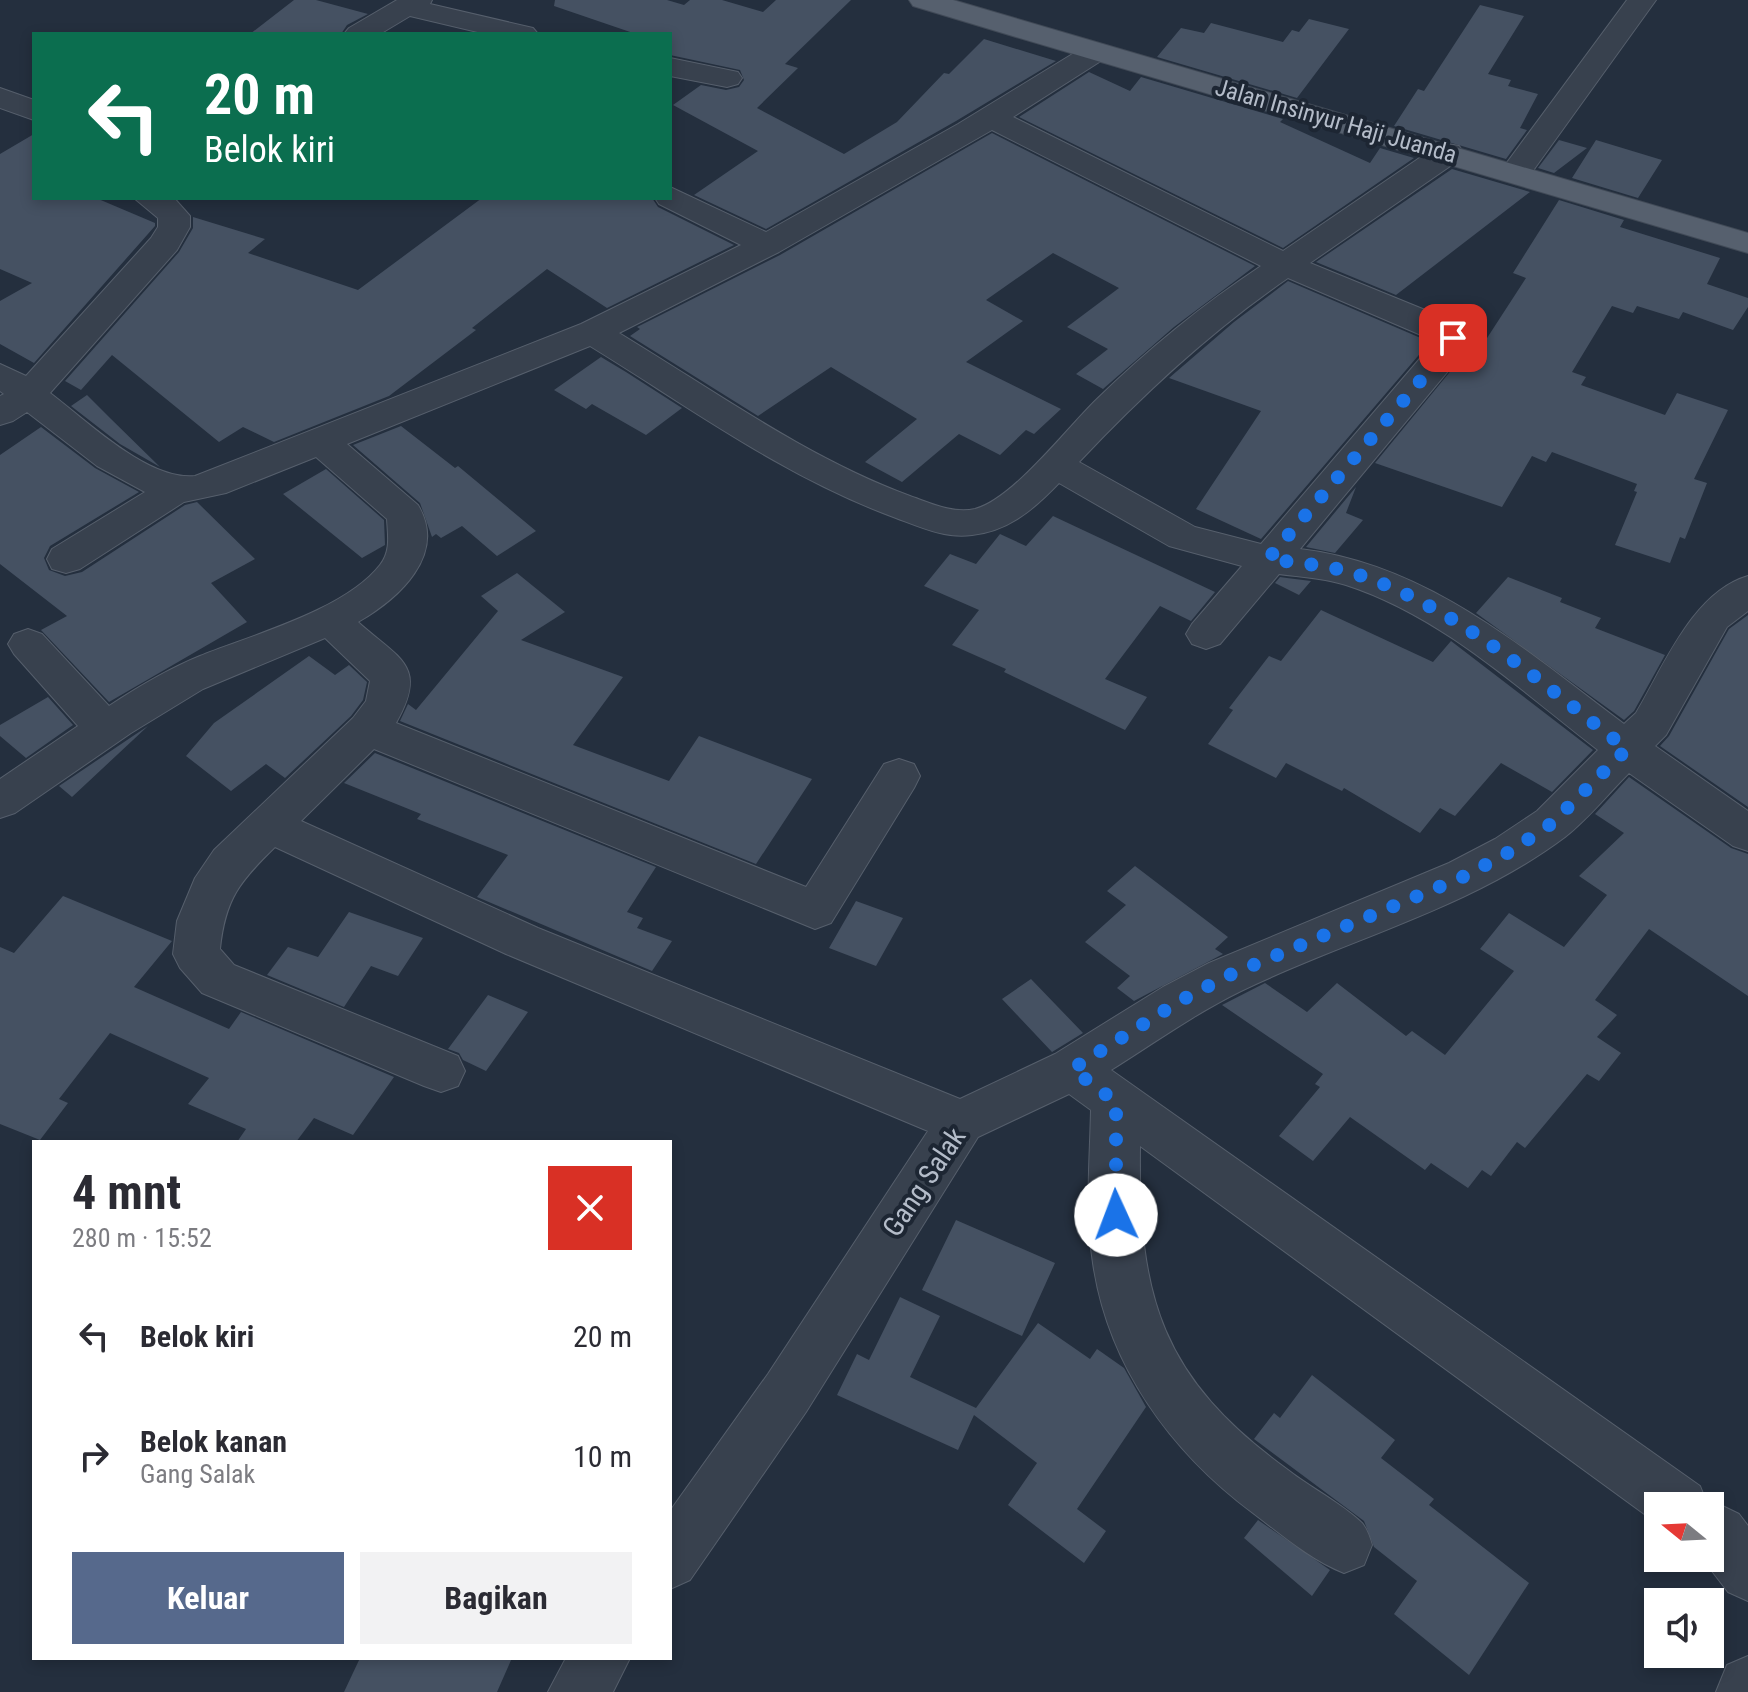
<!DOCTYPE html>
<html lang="id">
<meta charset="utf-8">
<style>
:root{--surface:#fff;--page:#f2f2f3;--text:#2b2b33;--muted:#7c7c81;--accent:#56698c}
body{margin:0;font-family:"Roboto Condensed",sans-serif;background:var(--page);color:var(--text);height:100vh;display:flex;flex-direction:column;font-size:30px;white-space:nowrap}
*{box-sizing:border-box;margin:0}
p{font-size:26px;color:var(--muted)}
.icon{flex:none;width:44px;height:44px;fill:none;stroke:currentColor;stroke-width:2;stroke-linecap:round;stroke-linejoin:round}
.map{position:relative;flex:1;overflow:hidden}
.panel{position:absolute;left:32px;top:1140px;width:640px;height:520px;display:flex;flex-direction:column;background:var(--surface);border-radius:0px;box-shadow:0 4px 12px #0003}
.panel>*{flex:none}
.top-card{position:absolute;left:32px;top:32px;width:640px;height:168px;border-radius:0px;box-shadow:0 4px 12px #0003;background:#0b6e4f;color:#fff;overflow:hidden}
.needle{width:52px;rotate:288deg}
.controls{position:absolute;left:1644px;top:1492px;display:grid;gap:16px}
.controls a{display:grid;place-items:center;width:80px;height:80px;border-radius:0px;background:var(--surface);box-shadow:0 4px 12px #0003;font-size:40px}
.pin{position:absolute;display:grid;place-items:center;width:68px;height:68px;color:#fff;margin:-34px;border-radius:16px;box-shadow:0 4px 12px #0006}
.me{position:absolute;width:88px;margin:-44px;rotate:358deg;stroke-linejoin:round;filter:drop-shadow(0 0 6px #0008)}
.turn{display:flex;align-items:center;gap:28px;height:168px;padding:0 40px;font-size:36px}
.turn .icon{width:104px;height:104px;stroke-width:2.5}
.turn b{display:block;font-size:56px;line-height:68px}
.round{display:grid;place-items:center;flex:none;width:84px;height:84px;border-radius:0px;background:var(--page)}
.headline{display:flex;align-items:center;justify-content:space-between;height:136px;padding:0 40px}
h1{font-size:48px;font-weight:700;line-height:60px}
.primary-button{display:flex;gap:16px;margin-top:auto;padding:16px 40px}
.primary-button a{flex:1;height:92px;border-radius:0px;background:var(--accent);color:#fff;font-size:32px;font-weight:700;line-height:92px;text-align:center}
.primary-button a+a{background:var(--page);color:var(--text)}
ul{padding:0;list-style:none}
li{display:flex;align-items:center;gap:24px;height:120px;padding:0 40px}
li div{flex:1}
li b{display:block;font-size:30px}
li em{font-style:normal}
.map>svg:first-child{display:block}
</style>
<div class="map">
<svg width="1748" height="1692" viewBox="0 0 1748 1692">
<rect width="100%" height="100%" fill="#242f3e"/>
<path fill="#455162" d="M294,0H316L368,14L347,25L341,34H250Z
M555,0H667L684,5L690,0H722L763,12L776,0H851L785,64L798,68L757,108L844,154L897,122L944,73L949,74L984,39L1056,61L956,121L766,229L694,195L758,151L673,105L701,85L726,90L739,87L744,80L740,70L670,55V34H636L554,6Z
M1480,5L1524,16L1488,74L1511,80L1508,86L1538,94L1520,128L1527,130L1506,159L1394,126L1418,89L1424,91Z
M1309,19L1349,29L1297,98L1157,57L1181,28L1204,33L1211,23L1283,42L1292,30L1299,32Z
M1089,72L1130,91L1141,77L1283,119L1280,122L1370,163L1380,148L1414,158L1283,248L1019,117Z
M992,133L1255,266L1174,327L1103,389L1076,374L1108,349L1067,327L1119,288L1053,253L986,300L1023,321L966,362L1061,409L1034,434L1026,430L1000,455L959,434L902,482L865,462L917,419L831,367L758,416L630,336L640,329L637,327L780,255Z
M34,134V198H96L155,223V226L34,363L0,344V301L32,283L0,269V154Z
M1559,140L1587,148L1554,173L1538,168Z
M1596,140L1662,160L1638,198L1572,178Z
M1452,169L1530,192L1396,295L1316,262Z
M482,198H652L658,207L734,245L607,308L547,269L472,328L476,330L389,396L274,442L243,427L219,442L112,355L81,390L65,381L179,252L193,228V217L265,239L248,253L358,290Z
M1559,200L1624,220L1620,227L1720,258L1707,284L1748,298V307L1733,330L1683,312L1679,319L1637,306L1633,313L1612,306L1572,372L1586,377L1581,385L1665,415L1677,393L1728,410L1694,479L1707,483L1685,539L1680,537L1670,563L1615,545L1637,492L1634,491L1637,484L1552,452L1546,462L1532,456L1502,507L1375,463L1467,351L1476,355L1526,278L1513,273Z
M1288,281L1430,342L1261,539L1196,509L1261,411L1169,378L1234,322Z
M601,357L626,372L682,408L646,435L592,404L586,409L554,390Z
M87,395L110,418L160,467L120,444L71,406Z
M401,426L455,468L458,466L536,531L497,556L462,526L441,538L436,534L432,537L420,503L353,445Z
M41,427L95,468L139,492L50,546L44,558L49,570L65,576L82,572L185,505L197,502L255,559L211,583L247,622L109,702L41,630L67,616L0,564V455Z
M326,469L384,520L385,545L362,558L283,494Z
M1356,487L1346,513L1363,520L1335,553L1306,547Z
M1053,516L1215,592L1191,621L1160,606L1105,679L1147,697L1125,730L1004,672L1006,669L952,645L979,610L924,586L950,554L976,564L1000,534L1026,546Z
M517,573L565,612L521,640L623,677L573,745L669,781L699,736L812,779L756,864L400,721L408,704L416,710L498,611L481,596Z
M1280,577L1287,578L1311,581L1299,595L1275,583Z
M1508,577L1562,598L1560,602L1601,618L1595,628L1665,655L1634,711L1624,720L1476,613Z
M1321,610L1433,662L1451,641L1593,750L1552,792L1501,763L1455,816L1440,808L1420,833L1344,788L1342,791L1286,763L1276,778L1208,744L1233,710L1229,708L1269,656L1281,661Z
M1748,615V807L1660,746L1669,736L1729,629Z
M309,656L335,675L349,665L367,682L363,700L351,716L285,778L266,764L231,791L186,756L214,723Z
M48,697L73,725L26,758L0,736V725Z
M148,726L72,797L59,786L133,736Z
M375,753L656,867L627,912L643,918L637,928L672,941L652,971L477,897L508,855L417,819L421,814L344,783Z
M1629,777L1731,848L1748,854V996L1649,929L1595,1000L1617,1015L1597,1037L1621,1053L1599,1081L1587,1074L1525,1148L1517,1142L1491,1176L1482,1170L1468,1188L1431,1163L1425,1170L1350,1117L1313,1161L1279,1136L1320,1087L1315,1084L1323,1074L1222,1005L1265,983L1307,1012L1337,983L1406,1036L1412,1031L1445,1055L1514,971L1480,949L1509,913L1564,947L1607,895L1579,876L1624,833L1595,814Z
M1135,866L1228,937L1215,949L1223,954L1134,1001L1117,988L1130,976L1085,942L1126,905L1107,891Z
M63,896L172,941L134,987L229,1029L241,1012L394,1077L353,1135L314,1118L296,1142H237L246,1129L188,1104L209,1078L110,1033L59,1099L68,1103L40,1140L0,1124V947L14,953Z
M856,901L903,918L876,966L829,948Z
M349,912L423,938L398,976L371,966L344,1007L267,975L288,947L318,957Z
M1031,979L1083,1033L1052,1052L1002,999Z
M488,995L528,1012L486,1071L463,1060L459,1053L448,1049Z
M956,1220L1055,1263L1022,1336L922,1290Z
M900,1297L940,1316L910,1377L976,1408L1038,1323L1090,1359L1097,1349L1124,1368L1146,1407L1077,1509L1106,1531L1084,1563L1008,1505L1037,1463L974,1415L958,1450L837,1395L857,1354L869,1360Z
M1312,1375L1395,1440L1381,1458L1434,1499L1429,1505L1529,1583L1469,1675L1394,1614L1417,1581L1374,1547L1364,1521L1254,1439L1274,1413L1280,1418Z
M1258,1520L1330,1570L1312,1596L1244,1538Z
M360,1658H512L497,1692H344Z"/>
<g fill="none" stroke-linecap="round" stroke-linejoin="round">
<defs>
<path id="minor" d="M397,0H432L430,4L533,28L538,34H486L410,16L380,34H344L349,28Z
M1627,0H1656L1527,179L1516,181L1505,179L1500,172Z
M1094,44L1104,47L1109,53L1104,59L1013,117L1283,251L1437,146L1448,144L1459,146L1464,153L1459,160L1310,263L1452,321L1470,338L1463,353L1300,549C1428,564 1525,650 1624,724L1636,713C1664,666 1693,592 1748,576V611L1727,627L1666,735L1655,746L1748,811V851L1733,846L1629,773C1608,794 1588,819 1565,837C1469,909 1348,939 1241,991C1196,1013 1154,1043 1111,1070L1700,1486L1706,1501L1710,1500L1739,1514L1748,1526V1601L1728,1592L1702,1558H1710V1506H1658V1524L1140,1146C1138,1298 1161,1378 1288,1470C1311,1488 1341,1503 1362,1523C1367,1529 1370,1538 1372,1545L1364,1565L1344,1573C1311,1560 1282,1535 1253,1513C1171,1452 1108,1366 1093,1263C1085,1213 1090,1161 1091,1110L1069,1094L978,1137L806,1412L690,1580L670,1589V1511L768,1374L928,1131L506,954L275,847C240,881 225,899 220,949L234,965L458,1056L465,1071L458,1086L441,1092L424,1086L202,993L180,968L173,954L177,921L195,878L214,850L353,718L366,701L370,681L325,638L203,689L131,733L15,813L0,818V779L78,726L14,654L8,644L14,634L28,629L42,634L109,706C138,687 168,669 200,656C252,635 345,610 380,565C391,551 388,536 387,519L316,457L226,493L184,502L80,569L66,573L52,569L47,559L52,549L145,492L97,466L27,412L13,421L0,425V396L4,394L0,391V364L26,376L151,238L158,227V218L134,198H174L190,216V227L177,250L50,393C86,420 148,481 195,476L581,324L741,245L659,204L655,198H670V187L766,232L958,124L1084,47ZM992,130L1261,266C1202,305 1147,350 1096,400C1067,428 1013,499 975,509C953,514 930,503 910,496C805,457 715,391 619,333L779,252ZM1288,278L1435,341L1261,544L1195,527L1079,462C1143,394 1211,331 1288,278ZM590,346C691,408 784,477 896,518C920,527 946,539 972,535C1009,531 1034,509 1059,483L1169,546L1242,566L1192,624L1186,634L1192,644L1206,649L1220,644L1279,574C1301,577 1324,578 1346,585C1442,616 1520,690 1598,750L1537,811L1495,839L1449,863L1209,963L1163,987L1055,1054L960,1099L538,928L301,821L374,749L815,929L831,923L914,788L920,776L914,764L899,759L884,764L806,887L396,723C429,665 399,659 358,622C398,599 448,555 418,505L347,444Z
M670,58L738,72L742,78L738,84L727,87L670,76Z
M0,88L34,100V120L0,108Z
M1748,1656V1692H1716L1727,1665Z
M566,1658H630L613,1692H548Z"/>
<path id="major" d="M909,0H953L1748,233V253L1016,37L913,6Z"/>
</defs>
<use href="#minor" stroke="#565f6c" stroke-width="2"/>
<use href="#major" stroke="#414a57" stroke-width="2"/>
<use href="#minor" fill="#38414e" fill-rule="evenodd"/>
<use href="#major" fill="#56606e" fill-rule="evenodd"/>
</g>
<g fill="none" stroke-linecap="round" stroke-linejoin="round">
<path stroke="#1a73e8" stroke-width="14" stroke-dasharray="0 25.2" d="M1116,1215V1102L1072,1069L1180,1001L1225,977L1465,876L1511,851L1552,823L1627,749C1542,684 1457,606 1353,573C1326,565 1297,563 1268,559L1451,345L1453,338"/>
</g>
<g text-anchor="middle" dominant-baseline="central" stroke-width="8" stroke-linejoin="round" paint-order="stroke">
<g font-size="24" fill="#b4bcc9" stroke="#1d2633">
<text transform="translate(1336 121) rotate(16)">Jalan Insinyur Haji Juanda</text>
</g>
<g font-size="28" fill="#b4bcc9" stroke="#1d2633">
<text transform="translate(924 1182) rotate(-56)">Gang Salak</text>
</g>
</g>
</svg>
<div class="controls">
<a><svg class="needle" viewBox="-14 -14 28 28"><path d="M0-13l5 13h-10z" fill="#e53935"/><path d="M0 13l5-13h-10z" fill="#7c7c81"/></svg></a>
<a><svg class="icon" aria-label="sound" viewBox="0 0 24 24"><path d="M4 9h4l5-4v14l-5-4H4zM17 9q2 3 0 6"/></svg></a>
</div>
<div class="pin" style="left:1453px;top:338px;background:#d93025"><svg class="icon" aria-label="arrive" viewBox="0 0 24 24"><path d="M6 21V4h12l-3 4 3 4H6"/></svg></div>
<svg class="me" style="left:1116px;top:1215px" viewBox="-20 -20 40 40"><circle r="19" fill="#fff"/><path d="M0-13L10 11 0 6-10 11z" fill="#1a73e8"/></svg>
<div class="top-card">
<div class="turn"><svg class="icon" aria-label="left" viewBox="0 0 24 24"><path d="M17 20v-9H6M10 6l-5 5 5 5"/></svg><div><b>20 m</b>Belok kiri</div></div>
</div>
<section class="panel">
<div class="headline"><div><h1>4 mnt</h1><p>280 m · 15:52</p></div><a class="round" style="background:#d93025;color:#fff"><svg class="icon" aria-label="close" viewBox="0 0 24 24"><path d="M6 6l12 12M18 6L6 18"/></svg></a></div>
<ul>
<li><svg class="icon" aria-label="left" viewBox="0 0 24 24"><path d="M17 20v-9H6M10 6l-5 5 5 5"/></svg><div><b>Belok kiri</b></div><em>20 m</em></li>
<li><svg class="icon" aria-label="right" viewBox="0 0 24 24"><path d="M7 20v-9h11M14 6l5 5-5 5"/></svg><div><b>Belok kanan</b><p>Gang Salak</p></div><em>10 m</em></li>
</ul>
<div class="primary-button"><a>Keluar</a><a>Bagikan</a></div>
</section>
</div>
